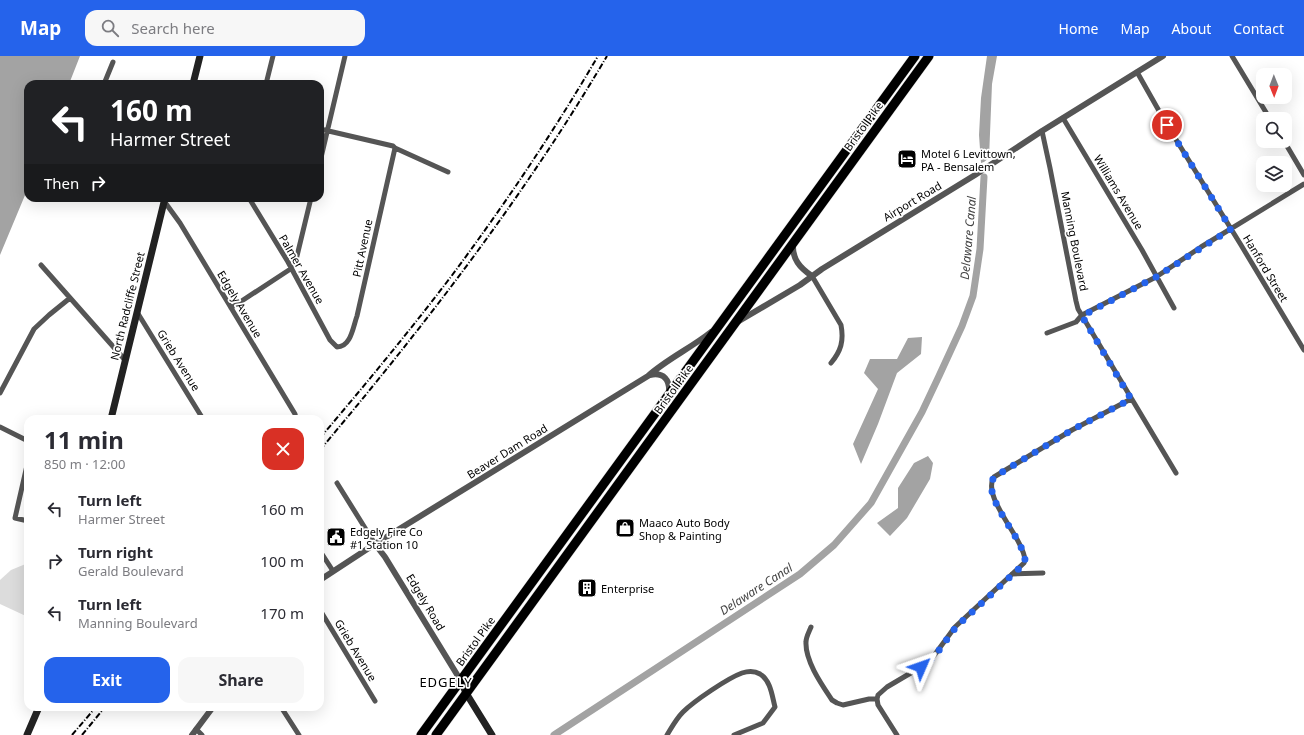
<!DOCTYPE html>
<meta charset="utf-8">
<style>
:root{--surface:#fff;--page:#f7f7f7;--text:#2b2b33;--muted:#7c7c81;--accent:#2563eb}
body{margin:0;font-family:"Noto Sans",sans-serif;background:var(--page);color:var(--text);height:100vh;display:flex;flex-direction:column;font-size:15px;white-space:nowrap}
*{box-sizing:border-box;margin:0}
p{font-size:13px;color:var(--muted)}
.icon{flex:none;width:22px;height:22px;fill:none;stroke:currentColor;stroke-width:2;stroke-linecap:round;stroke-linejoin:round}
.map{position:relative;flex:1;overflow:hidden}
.details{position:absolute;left:24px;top:359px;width:300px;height:296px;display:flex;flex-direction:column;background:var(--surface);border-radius:12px;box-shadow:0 4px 16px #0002}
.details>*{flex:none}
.top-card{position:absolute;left:24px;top:24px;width:300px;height:122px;border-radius:12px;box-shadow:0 4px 16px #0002;background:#202124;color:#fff;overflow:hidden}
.needle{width:26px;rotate:179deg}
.buttons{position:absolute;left:1256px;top:12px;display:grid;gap:8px}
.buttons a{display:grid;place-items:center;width:36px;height:36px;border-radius:8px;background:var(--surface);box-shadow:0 4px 16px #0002;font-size:20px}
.pin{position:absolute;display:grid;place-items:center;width:34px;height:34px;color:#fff;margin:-17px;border:2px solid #fff;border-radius:50%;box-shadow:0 1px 4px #0007}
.me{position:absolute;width:44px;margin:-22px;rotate:47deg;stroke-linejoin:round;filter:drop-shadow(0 0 3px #0008)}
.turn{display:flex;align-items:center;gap:14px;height:84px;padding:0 20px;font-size:18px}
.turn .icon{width:52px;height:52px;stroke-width:2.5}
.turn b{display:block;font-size:28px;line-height:34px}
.then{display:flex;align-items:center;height:38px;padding:0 20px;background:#0003;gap:8px;font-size:15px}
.round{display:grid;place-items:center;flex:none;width:42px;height:42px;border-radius:12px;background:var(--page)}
.summary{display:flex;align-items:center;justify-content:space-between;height:68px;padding:0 20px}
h1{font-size:24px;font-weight:700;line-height:30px}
.primary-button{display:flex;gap:8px;margin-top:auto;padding:8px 20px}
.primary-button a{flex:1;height:46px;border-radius:12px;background:var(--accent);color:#fff;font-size:16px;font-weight:700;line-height:46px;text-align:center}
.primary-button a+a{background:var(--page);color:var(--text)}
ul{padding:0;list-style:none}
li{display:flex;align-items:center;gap:12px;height:52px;padding:0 20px}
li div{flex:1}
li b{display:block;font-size:15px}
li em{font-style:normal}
header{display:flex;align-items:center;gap:24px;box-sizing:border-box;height:56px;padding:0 20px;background:var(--accent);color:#fff}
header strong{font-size:19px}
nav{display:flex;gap:22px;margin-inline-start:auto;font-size:14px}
.search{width:280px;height:36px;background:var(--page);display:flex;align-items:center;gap:10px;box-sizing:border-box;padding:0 14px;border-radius:12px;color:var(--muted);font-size:15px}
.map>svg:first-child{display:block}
</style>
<header>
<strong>Map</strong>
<div class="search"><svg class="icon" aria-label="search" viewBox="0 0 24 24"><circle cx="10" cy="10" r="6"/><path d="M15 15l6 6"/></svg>Search here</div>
<nav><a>Home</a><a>Map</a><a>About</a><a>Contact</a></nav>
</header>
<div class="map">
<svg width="1304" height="679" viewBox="0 0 1304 679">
<rect width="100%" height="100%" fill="#fff"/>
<path fill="#dcdcdc" d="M28,507V561L0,548V524L11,514Z"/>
<path fill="#a3a3a3" d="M0,0H80L69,28H28V132L0,199Z
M987,0H997L992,28L989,102L984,106L981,107L979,79L981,42Z
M922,281L921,298L897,317L878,368L861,408L853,388L878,333L864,317L870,303H897L908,282Z
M928,400L933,407L930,423L907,462L890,480L877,467L898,452V432L914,407Z"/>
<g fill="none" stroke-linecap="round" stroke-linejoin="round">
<path stroke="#a3a3a3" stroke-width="7" d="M554,679L800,518L834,489L871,447L922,356L939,320L962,270L973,240L980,193L984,121"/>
<defs>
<path id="trunk" d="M421,679L915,0
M436,679L929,0"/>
</defs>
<use href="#trunk" stroke="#dbdbdb" stroke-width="10"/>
<path stroke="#555" stroke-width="5" d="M1232,0L1270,63
M1137,16L1167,69L1241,189L1304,294
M104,28L113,6
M266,28L273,0
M1063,62L1142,194L1174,252
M320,73L393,90L395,92L448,116
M1042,75L1050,112L1076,245L1078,253L1176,417
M1284,85L1304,119
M320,106L345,0
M249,142L288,206L330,284L337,291C351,291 353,271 357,260L395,92
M164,145L180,167L295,358L296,363
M41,209L125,304
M812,220L841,269C844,285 841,295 831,307
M231,252L292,212L296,204L311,142
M137,256L203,363
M1047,277L1076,266L1082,259L1156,221L1201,191L1304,128
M0,337L34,273L49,259L70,242
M0,371L28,385
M28,405L15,462L28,465
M337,427L375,488
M320,495L333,515
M1012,518L1043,517
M320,554L375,645
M811,571C809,576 806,581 806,586C805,605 822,629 832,644L837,647L843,649L869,643H877
M877,643L878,639L887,631L926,608L933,601L955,571L1024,507L1025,504C1023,481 981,441 994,421L1072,374L1131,343
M877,643L878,649L897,679
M281,651L299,679
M196,673L202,679
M667,679C672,671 676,663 683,656C694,645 728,622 742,617C748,615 755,615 760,618C771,625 772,640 775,651L763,667L734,679"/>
<path stroke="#555" stroke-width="6" d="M793,188C792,203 800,212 812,220
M739,265L800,229L822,213L975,119L1042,75L1163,0
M650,319C664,316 670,324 669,337
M375,488L385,501L461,625
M320,524L375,488L648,320C667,303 691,292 711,276
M192,679L213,651"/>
<path stroke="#222" stroke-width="7" d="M193,28L200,0
M111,363L165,142
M461,625L466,637L492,679
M27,679L39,651"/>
<use href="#trunk" stroke="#000" stroke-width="9"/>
<path stroke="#000" stroke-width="2" stroke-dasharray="6 2 1 2" stroke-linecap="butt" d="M320,382C364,330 408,277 450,222C503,151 553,77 598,0
M320,394C425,269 524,141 607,0
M72,679L96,651
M82,679L105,651"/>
</g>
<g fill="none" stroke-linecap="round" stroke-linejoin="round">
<path stroke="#2563eb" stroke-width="7" stroke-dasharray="0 12.6" d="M921,611L934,601L956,571L1024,508L1025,504C1023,481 981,442 994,421L1072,374L1131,343L1082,260L1156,221L1231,173L1167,69"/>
</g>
<defs>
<symbol id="hotel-square" viewBox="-11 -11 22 22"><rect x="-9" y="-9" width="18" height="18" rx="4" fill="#000" stroke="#fff"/><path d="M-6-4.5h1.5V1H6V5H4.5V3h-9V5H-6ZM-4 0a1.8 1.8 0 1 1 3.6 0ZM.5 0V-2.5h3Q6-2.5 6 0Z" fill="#fff"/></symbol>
<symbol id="shop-square" viewBox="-11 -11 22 22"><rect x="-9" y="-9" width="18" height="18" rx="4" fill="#000" stroke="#fff"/><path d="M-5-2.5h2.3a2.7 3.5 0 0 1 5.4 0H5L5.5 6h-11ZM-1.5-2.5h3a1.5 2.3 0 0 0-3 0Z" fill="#fff"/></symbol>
<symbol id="civic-square" viewBox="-11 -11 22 22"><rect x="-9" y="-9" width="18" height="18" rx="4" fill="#000" stroke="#fff"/><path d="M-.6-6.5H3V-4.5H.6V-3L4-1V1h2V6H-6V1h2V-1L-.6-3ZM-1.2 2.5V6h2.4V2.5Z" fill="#fff"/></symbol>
<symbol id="building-square" viewBox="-11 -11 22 22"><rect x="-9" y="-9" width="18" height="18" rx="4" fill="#000" stroke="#fff"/><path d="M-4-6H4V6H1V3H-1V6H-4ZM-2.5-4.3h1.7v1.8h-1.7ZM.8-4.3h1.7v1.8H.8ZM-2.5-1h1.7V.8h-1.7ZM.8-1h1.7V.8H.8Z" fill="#fff"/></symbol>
</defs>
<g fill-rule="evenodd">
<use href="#hotel-square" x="896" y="92" width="22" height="22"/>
<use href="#shop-square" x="614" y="461" width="22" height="22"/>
<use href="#civic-square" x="325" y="470" width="22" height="22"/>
<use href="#building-square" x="576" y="521" width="22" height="22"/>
</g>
<g text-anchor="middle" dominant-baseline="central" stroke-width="3.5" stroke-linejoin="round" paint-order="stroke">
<g font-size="11" fill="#000" stroke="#fff">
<text transform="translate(863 70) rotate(-54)">Bristol Pike</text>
<text transform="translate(1119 136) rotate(59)">Williams Avenue</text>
<text transform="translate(912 145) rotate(-31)">Airport Road</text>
<text transform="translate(1075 185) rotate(79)">Manning Boulevard</text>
<text transform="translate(362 192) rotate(-78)">Pitt Avenue</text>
<text transform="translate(1266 212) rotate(59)">Hanford Street</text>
<text transform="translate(302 213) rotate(60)">Palmer Avenue</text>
<text transform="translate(240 248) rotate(59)">Edgely Avenue</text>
<text transform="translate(127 250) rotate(-76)">North Radcliffe Street</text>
<text transform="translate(179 304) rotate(58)">Grieb Avenue</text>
<text transform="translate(673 333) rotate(-54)">Bristol Pike</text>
<text transform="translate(507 395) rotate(-32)">Beaver Dam Road</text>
<text transform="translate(426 546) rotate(59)">Edgely Road</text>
<text transform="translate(475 585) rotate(-54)">Bristol Pike</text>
<text transform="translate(356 594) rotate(59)">Grieb Avenue</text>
</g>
<g font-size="11" fill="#000" stroke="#fff" text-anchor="start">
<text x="921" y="97">Motel 6 Levittown,<tspan x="921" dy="13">PA - Bensalem</tspan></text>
<text x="639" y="466">Maaco Auto Body<tspan x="639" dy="13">Shop &amp; Painting</tspan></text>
<text x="350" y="475">Edgely Fire Co<tspan x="350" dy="13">#1 Station 10</tspan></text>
<text x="601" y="532">Enterprise</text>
</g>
<g font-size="12" font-style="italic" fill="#444" stroke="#fff">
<text transform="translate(968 182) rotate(-85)">Delaware Canal</text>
<text transform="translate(756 533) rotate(-33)">Delaware Canal</text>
</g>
<g font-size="13" letter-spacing="1" fill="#000" stroke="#fff">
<text x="446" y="626">EDGELY</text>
</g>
</g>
</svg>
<div class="buttons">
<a><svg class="needle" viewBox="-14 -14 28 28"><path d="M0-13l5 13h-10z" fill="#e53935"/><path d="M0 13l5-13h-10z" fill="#7c7c81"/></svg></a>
<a><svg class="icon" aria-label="search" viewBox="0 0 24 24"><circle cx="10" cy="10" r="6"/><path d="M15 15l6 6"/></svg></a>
<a><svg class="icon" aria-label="layers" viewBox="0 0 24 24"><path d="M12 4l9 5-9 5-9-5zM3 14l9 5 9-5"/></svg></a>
</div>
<div class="pin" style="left:1167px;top:69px;background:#d93025"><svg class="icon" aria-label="arrive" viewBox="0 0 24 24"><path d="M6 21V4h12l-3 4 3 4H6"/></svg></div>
<svg class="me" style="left:921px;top:611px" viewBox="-20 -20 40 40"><path d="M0-17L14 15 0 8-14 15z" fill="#2563eb" stroke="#fff" stroke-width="4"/></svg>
<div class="top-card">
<div class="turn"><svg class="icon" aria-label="left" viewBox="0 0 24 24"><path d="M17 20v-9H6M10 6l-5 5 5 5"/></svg><div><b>160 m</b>Harmer Street</div></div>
<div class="then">Then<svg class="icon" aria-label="right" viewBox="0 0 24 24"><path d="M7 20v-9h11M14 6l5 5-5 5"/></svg></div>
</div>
<section class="details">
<div class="summary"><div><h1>11 min</h1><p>850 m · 12:00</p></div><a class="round" style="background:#d93025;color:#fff"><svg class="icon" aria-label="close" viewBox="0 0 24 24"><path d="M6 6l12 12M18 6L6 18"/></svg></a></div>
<ul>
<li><svg class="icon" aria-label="left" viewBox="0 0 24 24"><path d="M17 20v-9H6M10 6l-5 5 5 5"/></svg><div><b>Turn left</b><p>Harmer Street</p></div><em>160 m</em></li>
<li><svg class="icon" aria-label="right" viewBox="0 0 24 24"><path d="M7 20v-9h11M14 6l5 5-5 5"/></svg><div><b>Turn right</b><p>Gerald Boulevard</p></div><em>100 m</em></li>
<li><svg class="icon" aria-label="left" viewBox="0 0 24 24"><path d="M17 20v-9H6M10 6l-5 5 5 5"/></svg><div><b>Turn left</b><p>Manning Boulevard</p></div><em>170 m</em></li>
</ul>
<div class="primary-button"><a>Exit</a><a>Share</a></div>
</section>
</div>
